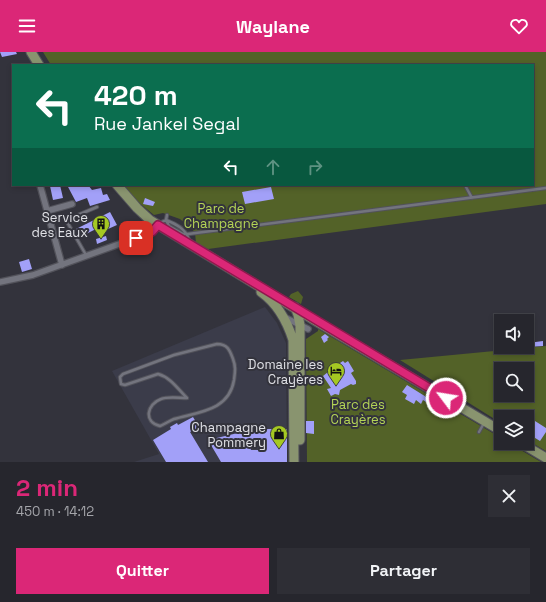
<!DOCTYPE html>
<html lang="fr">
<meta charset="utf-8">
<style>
:root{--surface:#26262d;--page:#2e2e35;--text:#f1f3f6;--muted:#a4a5aa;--line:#424349;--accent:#db2777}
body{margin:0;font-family:"Space Grotesk",sans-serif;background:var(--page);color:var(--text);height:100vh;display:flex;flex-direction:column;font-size:15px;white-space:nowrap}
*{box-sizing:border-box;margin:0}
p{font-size:13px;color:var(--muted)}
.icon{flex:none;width:22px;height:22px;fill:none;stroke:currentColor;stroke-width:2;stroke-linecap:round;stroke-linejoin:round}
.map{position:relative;height:410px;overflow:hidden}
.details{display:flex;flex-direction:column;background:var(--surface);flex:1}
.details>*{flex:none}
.guide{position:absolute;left:12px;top:12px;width:522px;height:122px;border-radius:0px;box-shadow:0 2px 6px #0003,0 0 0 1px var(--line);background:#0b6e4f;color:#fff;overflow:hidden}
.fabs{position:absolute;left:494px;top:262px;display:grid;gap:8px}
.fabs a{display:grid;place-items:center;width:40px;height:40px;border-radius:0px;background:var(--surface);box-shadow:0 2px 6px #0003,0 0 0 1px var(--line);font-size:20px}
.pin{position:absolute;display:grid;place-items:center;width:34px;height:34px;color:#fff;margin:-17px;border-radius:8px;box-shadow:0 2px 6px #0006}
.me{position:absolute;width:44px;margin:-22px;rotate:301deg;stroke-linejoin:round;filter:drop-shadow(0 0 3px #0008)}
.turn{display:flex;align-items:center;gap:14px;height:84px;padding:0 16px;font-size:18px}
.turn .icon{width:52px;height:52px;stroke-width:2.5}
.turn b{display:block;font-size:28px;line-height:34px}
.lanes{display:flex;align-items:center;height:38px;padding:0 16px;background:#0003;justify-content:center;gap:20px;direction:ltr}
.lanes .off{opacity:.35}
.round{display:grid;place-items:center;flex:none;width:42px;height:42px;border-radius:0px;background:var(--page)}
.overview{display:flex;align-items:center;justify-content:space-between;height:68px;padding:0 16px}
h1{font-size:24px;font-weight:600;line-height:30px;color:var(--accent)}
.button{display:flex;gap:8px;margin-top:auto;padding:8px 16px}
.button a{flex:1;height:46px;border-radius:0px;background:var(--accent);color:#fff;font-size:16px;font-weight:600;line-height:46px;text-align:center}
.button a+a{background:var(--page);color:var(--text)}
header{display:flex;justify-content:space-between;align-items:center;height:52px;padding:0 16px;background:var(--accent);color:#fff;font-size:18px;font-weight:600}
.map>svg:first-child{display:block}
</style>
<header><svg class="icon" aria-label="menu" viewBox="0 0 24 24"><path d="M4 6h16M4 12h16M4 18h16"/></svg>Waylane<svg class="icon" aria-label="heart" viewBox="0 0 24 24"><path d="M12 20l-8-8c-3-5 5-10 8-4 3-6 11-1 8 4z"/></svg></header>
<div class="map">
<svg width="546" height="410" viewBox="0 0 546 410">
<rect width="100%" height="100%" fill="#33333c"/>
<path fill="#3b3c4a" d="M265,255L277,271L286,291L287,410H134L159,402L112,319Z"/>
<path fill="#536228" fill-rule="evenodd" d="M43,0H546V152L208,197L196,191L195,181L193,178L180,167L163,161L154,163L137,149L123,133H533V13H51Z
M298,239L303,245L301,252L289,245L291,242Z
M318,277L501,386V391H509L541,410H307L306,287L318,279Z
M546,294V399L527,388V365H501V371L400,308ZM501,317H527V343H501Z"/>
<path fill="#a2a0f8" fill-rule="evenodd" d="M0,0H16L17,2L2,5Z
M60,133L63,146L53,148L50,134Z
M67,133H88L92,138L101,136L103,143L107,142L110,148L90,154L87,146L76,150Z
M271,135L274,147L245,152L242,140Z
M145,146L155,150L153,154L143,152Z
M110,160L117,173L108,177L106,172L80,185L76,177Z
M106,184L107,188L97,192L96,187Z
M29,207L32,217L22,220L19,210Z
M325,282L329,285L327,287L328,288L324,291L321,285Z
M543,289V294L528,295V291Z
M343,309L345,311L348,309L354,319L351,321L356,329V332L353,333L351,332L340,338L339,343L335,342L331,344L327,337L331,336L323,324L328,320L332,327L343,320L340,314V311Z
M407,333L436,351L434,355L423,348L421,352L416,348L414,352L405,347L407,343L402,340Z
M193,365L199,375L190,380L208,410H166L153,388L171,377L170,375L177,371L178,373Z
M306,369H314V382L306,381Z
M535,369L546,376V380L540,389L527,381V377L530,372L533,373Z
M255,377H287V410H221L208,388ZM257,388L259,398H251L248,390Z"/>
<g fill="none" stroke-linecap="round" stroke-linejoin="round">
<defs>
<path id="lane" d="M466,135L472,146
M167,163L166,168L169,174
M160,171L166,168C176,172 186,177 189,188
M169,174L183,182H188L546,136
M86,203L66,168L97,155
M217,292C228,292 230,299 233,307C236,315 235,320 234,328C229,359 198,360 174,367C169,369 165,372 160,374C143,370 147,352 161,347C168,344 179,346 187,346C178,337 170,325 158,322L125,333L121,332L120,325L123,322L174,303Z
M479,380L484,371"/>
<path id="street" d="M40,133L62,213
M47,159L72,152
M0,230L33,223L147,182L152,180L155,176
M284,265L308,277"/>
<path id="primary" d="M31,0L39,13
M117,133L137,156L150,168L314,268L501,379
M261,240C278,252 287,269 293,288L294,410
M295,255L298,263L300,273V388
M521,391L546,406"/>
</defs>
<use href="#lane" stroke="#52525a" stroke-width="4.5"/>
<use href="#street" stroke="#52525a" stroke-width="8"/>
<use href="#primary" stroke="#52525a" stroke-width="11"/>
<use href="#lane" stroke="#73747e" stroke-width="2.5"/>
<use href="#street" stroke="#73747e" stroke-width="5.5"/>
<use href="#primary" stroke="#89946f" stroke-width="9"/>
</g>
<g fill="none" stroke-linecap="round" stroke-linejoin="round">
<defs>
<path id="route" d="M136,186L152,180L158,173L446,346"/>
</defs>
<use href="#route" stroke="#8e194d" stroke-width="10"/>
<use href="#route" stroke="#db2777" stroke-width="7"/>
</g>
<defs>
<symbol id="building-pin" viewBox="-11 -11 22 30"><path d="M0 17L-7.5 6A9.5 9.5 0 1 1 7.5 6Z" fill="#a5c822" stroke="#33333c"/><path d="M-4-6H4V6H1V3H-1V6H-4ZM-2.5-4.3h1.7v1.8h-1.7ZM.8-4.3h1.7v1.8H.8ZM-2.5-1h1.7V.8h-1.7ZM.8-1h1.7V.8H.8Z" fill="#111"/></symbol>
<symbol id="hotel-pin" viewBox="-11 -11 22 30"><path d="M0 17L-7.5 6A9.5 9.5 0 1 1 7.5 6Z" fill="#a5c822" stroke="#33333c"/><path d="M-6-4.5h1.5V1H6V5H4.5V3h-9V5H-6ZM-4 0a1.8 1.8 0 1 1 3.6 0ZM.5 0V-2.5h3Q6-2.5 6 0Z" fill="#111"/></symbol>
<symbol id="shop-pin" viewBox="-11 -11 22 30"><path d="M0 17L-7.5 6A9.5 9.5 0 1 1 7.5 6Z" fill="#a5c822" stroke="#33333c"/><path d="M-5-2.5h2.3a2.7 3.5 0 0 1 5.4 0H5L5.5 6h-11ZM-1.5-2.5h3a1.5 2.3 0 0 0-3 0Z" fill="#111"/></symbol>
</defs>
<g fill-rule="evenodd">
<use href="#building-pin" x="91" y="162" width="20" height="27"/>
<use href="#hotel-pin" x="326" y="309" width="20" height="27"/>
<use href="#shop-pin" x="269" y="372" width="20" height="27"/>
</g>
<g text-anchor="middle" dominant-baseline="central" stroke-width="4" stroke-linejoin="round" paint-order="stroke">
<g font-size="13" fill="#b4d456" stroke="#33333c">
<text x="221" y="156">Parc de<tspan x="221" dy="15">Champagne</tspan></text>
<text x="358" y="352">Parc des<tspan x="358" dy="15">Crayères</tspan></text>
</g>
<g font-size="13" fill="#e0e1e6" stroke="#33333c" text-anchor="end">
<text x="88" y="165">Service<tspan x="88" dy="15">des Eaux</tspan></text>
<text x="323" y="312">Domaine les<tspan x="323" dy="15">Crayères</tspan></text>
<text x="266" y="375">Champagne<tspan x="266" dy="15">Pommery</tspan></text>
</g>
</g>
</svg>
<div class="fabs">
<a><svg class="icon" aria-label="sound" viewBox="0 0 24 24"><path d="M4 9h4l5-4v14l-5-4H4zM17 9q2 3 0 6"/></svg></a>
<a><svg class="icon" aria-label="search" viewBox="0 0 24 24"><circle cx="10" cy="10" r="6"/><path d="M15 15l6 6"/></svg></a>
<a><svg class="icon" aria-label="layers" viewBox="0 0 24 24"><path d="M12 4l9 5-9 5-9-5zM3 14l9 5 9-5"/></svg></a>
</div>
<div class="pin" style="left:136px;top:186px;background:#d93025"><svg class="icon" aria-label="arrive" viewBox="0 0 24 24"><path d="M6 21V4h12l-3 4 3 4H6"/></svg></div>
<svg class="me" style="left:446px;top:346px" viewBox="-20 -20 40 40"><circle r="17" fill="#db2777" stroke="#fff" stroke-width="3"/><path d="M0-11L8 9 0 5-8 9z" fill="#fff"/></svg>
<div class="guide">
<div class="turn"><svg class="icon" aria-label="left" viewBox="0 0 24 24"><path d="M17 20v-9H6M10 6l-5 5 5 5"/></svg><div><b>420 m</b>Rue Jankel Segal</div></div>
<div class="lanes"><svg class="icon" aria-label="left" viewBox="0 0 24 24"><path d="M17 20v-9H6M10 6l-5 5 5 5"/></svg><svg class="icon off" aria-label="ahead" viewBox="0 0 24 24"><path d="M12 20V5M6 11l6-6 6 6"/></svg><svg class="icon off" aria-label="right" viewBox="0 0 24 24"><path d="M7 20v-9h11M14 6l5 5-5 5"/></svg></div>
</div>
</div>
<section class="details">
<div class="overview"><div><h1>2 min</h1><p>450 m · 14:12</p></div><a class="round"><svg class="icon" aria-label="close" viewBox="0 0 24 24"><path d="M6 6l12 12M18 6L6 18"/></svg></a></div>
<div class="button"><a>Quitter</a><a>Partager</a></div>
</section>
